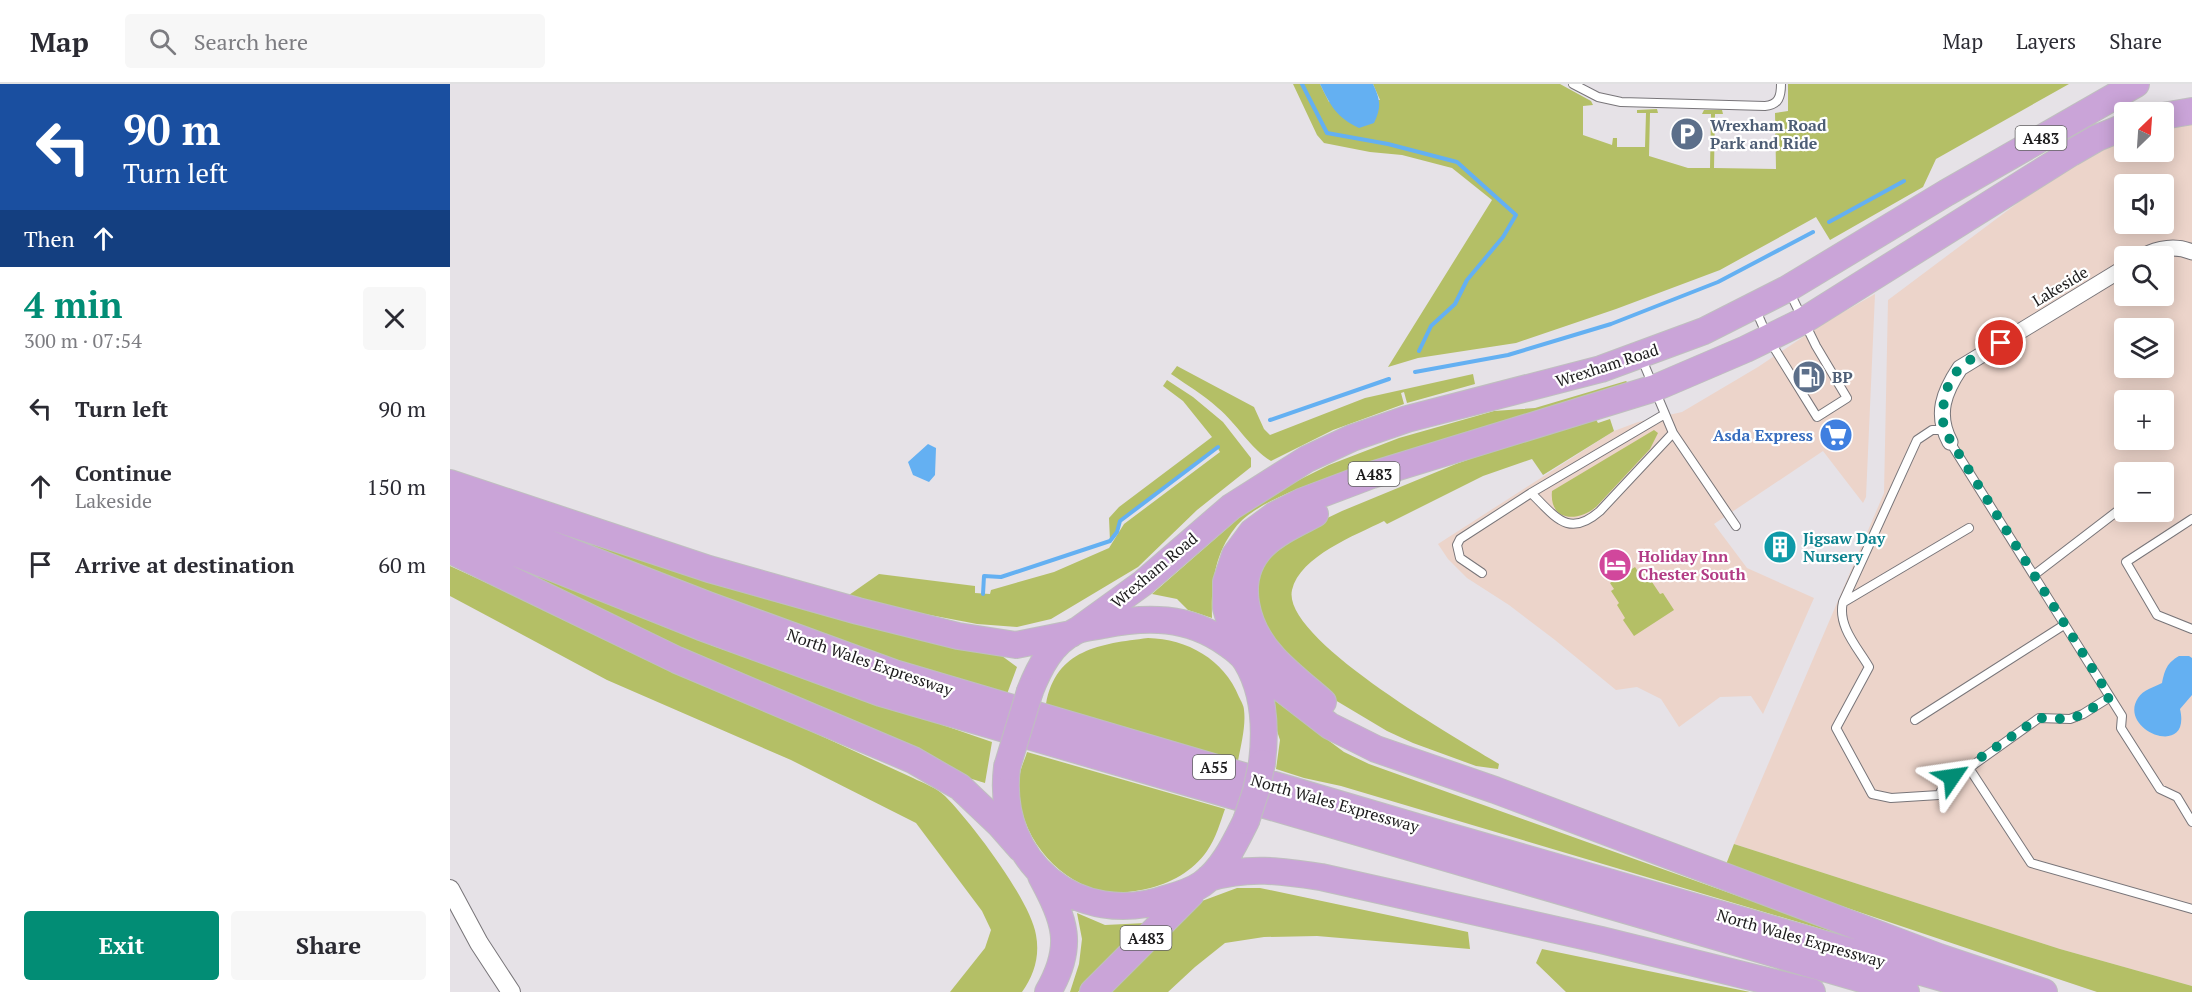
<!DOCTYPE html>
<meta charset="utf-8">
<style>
:root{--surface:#fff;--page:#f7f7f7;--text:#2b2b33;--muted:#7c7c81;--line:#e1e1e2;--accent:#028d75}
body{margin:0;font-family:"PT Serif",serif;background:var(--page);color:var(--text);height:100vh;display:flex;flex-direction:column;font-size:22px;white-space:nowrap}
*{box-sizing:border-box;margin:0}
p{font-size:20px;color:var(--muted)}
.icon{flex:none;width:33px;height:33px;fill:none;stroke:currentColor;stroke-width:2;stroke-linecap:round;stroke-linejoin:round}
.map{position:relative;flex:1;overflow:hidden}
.details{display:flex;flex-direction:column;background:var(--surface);width:450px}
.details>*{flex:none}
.top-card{background:#1a4fa0;color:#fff;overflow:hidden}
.needle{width:39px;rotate:25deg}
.buttons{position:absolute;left:1664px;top:18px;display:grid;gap:12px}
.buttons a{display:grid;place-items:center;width:60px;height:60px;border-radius:6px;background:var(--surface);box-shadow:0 3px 15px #0003;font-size:30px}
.pin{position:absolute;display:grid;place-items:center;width:51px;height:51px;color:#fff;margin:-26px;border:3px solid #fff;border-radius:50%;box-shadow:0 2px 6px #0007}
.me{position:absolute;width:66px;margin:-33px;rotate:58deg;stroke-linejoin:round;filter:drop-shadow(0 0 4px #0008)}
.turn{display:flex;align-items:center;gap:21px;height:126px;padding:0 24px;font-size:27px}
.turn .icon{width:78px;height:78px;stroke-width:2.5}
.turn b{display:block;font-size:42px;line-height:51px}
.then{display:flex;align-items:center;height:57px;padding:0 24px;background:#0003;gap:12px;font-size:22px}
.round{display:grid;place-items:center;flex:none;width:63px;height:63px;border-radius:6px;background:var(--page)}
.summary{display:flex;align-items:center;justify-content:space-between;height:102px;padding:0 24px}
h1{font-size:36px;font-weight:800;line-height:45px;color:var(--accent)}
.primary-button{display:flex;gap:12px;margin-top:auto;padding:12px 24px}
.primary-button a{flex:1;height:69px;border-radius:6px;background:var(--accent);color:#fff;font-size:24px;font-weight:800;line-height:69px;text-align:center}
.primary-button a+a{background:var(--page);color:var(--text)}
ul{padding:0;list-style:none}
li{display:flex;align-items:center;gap:18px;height:78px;padding:0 24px}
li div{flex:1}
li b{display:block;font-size:22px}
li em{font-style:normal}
header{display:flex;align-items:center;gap:36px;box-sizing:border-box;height:84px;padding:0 30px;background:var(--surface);border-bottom:2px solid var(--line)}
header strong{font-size:28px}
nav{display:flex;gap:33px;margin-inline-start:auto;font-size:21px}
.search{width:420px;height:54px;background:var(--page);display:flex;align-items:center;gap:15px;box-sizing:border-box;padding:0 21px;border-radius:6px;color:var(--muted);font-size:22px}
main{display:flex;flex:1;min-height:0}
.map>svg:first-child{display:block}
</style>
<header>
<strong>Map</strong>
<div class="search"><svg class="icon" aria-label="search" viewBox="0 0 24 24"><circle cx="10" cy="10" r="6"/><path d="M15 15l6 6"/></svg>Search here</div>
<nav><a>Map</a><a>Layers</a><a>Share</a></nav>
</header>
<main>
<section class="details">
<div class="top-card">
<div class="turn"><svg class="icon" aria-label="left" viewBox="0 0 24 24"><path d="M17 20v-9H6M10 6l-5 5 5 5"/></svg><div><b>90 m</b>Turn left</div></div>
<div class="then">Then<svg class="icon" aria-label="ahead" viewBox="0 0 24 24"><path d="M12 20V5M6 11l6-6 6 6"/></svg></div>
</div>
<div class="summary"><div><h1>4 min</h1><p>300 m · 07:54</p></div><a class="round"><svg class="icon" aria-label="close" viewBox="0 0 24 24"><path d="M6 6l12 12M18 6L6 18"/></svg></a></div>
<ul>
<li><svg class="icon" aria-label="left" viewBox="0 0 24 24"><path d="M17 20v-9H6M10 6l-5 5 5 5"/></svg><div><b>Turn left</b></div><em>90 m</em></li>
<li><svg class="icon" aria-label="ahead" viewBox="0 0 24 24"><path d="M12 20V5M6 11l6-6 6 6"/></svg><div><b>Continue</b><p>Lakeside</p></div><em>150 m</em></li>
<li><svg class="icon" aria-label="arrive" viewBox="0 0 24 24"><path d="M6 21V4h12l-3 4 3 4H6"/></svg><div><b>Arrive at destination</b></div><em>60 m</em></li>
</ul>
<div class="primary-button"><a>Exit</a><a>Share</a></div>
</section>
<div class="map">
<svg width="1742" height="908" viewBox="0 0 1742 908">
<rect width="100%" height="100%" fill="#e6e2e7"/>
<path fill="#ecd4ca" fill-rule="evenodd" d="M1742,27V902L1610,865L1284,760L1434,409L1438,216L1665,46L1674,43V68H1713V32ZM1674,100H1713V140H1674ZM1674,172H1713V212H1674ZM1674,244H1713V284H1674ZM1674,316H1713V356H1674ZM1674,388H1713V428H1674Z
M1425,210L1416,413L1413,419L1373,367L1264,440L1297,484L1364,514L1313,630L1301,612L1270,613L1229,643L1211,615L1187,603L1166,606L1105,556L1059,521L1017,494L998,475L988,460L1164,347L1188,338L1232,328L1308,283L1374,239Z"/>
<path fill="#b4bf66" d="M843,0H870L879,18L930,16L923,0H1110L1141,17L1143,21L1133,22V51L1162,61L1163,54H1167V63H1195L1196,29H1187V26L1207,25L1208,29H1200L1199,72L1238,84H1260L1261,30H1252L1254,26H1272L1273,30H1265L1264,84L1326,85L1325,29L1338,27V0H1619L1486,75L1473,103L1380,156L1366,133L1270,186L1166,225L1066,259L968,274L938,283L1042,116L1002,84L952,71L920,68L874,59L867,51Z
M727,282L804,323L814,345L820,351L915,314L1023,290L1025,300L957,319L954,308L951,309L954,320L883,346L821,377C800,364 787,340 768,324C754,311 737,301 721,290Z
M717,296L743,313L773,338L801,374V383L747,426L688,483L601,535L567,543L527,540L459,527L399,511L429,490L525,502V509L540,510L541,506L604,488L659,464L674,440L770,368L767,363L670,437L667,448L660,457L659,434L669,423L762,353L733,317L713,302Z
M1176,297L1179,300C1086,330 990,355 898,387C866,398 805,417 785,444C764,471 761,501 762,534L738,526L727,515L702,510L791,432L833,404L879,381L949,354L1044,327L1085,324Z
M1145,334L1148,339L1160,335L1164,347L1093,391L1082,375L1033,392L937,440L934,437C906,451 850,472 842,506C831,555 1010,656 1049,680L1048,685L1026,682L963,659L937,647L880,613L829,567L803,524L812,476L846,449L892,427L1006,380L1084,352Z
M1204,346L1208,349L1200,365L1146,423C1128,438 1099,438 1102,407Z
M49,427L552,572L567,583L557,610L402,563L147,471Z
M0,456L266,563L542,658L535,699L499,688L172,543Z
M0,482L463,694C473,699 487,704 495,712C521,738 581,817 586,851C590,872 584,891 572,908H500L535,864L541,846L532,827L466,739L341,676L157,596L0,512Z
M1185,483L1189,489L1192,487L1200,499L1202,498L1210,510L1213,509L1224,526L1184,552L1173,536L1175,534L1167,521L1169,519L1161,507L1164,505L1160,499Z
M698,554C737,555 774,575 789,613C791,617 794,622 794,626C796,642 791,661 788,677L596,620C606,565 650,560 698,554Z
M824,616L894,668L919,680L1422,860L891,702L854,694L826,685L830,656L827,647Z
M577,668L775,725C770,739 766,754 757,767C743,787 720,800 696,805C682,808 661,811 647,806C599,792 562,740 570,690C571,683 575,675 577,668Z
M1284,760L1610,865L1742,902V908H1647L1275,783Z
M787,804H810L1018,848L1020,865L867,852L814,853L775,859L745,883L718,908H661L752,817Z
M627,829L655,841L696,839L628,908H620L629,880L632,855Z
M1092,865L1300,908H1116L1086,879Z"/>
<path fill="#64b0f2" d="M870,0H923C930,15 932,23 924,39L909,44C887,34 880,21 870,0Z
M478,360L486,364L485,391L479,398L463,391L458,378Z
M1729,572H1739L1742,574V611L1730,625C1742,676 1667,646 1688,614C1693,606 1704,603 1712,599C1715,585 1717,579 1729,572Z"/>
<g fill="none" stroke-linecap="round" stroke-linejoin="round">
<path stroke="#64b0f2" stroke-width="4" d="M852,0L877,49L938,60L1007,78L1066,131L1053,153L1017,196L1005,220L981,242L969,267
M1379,138L1454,97
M965,288L1058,271L1161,240L1268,198L1363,148
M820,336L939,295
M533,510L534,492L551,493L660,457L667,448L670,437L768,363"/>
<defs>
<path id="service" d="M1123,0L1148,13L1171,18L1315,22C1329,21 1331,12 1331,0
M1305,224L1318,254L1367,333L1397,314L1366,262L1339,207
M1191,273L1223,349L1286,442
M1494,346H1482L1467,356L1393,518C1387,542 1408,564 1419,583L1386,644L1422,710L1441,714L1489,711C1495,697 1506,691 1519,684
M1500,358L1672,632L1671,644L1710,705L1727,713L1742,738
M1081,409C1105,432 1118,455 1150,427L1223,349
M1742,435L1676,478L1707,531L1742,545
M1032,489L1010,474L1007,461L1010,455L1081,409L1215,330
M1584,491L1674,422
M1394,518L1519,444
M1660,613L1633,630L1620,635L1589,634L1519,684L1581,779L1742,825
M1465,636L1614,541"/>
<path id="minor" d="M1693,172C1708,164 1726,161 1742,168
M1500,358C1485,330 1494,308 1510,284L1674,184"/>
<path id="tertiary" d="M0,805L29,859L61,908"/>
<path id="trunk" d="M1713,32L1742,27
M0,399L259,485L408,527L508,552L566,561L621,550
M0,417L65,446L258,521L444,589L984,748L1541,908
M865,430C848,439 827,448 813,462C781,495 796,544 824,574C839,590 857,604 873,618
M0,440L48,462L251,543L431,609L1456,908
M0,466L227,576L463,676L510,703L549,740L571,765
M628,546L693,499L781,423L857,375L902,354L957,335L1151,285L1254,247L1337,205L1496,109L1686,0
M789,569L776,524V498L785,471L802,448L825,431L853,417L922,391L1205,304L1296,265L1353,237L1621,69L1647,54L1674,43
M796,577L880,642L926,665L1045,706L1489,873L1594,908
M580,607C589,584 602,558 626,547C634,543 645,543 653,541C697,532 738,532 776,559C783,564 791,569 796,577C815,608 816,645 812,679
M557,683C545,778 628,846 718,814C729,811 742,807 752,800C773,785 785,759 796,737
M591,792C615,837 625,861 598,908
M759,794C799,782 831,787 871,793L1151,856L1362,908
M643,908L741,810"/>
</defs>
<use href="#service" stroke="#787579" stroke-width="10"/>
<use href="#minor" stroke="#787579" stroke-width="17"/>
<use href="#tertiary" stroke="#787579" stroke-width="20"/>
<use href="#trunk" stroke="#bfbfbf" stroke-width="28"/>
<use href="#service" stroke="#fff" stroke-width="8"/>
<use href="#minor" stroke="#fff" stroke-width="15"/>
<use href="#tertiary" stroke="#fff" stroke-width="18"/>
<use href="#trunk" stroke="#caa4d8" stroke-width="26"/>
<defs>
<path id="trunk-bridge" d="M557,683L580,607
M796,737L806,707L812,679"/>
</defs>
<use href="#trunk-bridge" stroke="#bfbfbf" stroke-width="28" stroke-linecap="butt"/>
<use href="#trunk-bridge" stroke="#caa4d8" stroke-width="26"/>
</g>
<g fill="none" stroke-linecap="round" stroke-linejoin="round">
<path stroke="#028d75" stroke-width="10" stroke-dasharray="0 18" d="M1502,693L1589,634L1620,635L1633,630L1660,613L1494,346C1491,325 1494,299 1510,284C1521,273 1538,266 1551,259"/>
</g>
<defs>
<symbol id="parking-disc" viewBox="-11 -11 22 22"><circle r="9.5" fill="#5c6f8a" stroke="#fff"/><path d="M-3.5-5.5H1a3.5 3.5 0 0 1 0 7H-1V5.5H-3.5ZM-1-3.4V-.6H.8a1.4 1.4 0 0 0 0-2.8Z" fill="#fff"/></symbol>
<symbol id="fuel-disc" viewBox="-11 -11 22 22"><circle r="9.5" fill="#5c6f8a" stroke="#fff"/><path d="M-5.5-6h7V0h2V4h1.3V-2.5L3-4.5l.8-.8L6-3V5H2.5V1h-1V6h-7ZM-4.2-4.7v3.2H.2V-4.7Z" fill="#fff"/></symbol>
<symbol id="supermarket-disc" viewBox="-11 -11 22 22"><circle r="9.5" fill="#3f7fe0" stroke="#fff"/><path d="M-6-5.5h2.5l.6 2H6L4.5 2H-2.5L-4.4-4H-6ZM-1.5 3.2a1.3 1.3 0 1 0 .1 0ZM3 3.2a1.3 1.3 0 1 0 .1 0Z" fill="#fff"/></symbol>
<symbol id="building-disc" viewBox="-11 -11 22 22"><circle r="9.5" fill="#0f9aa8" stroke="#fff"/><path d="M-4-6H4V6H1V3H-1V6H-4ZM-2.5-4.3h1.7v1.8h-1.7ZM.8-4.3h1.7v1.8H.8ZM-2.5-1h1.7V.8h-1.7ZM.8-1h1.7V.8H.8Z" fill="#fff"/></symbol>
<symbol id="hotel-disc" viewBox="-11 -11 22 22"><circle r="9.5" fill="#d1479c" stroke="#fff"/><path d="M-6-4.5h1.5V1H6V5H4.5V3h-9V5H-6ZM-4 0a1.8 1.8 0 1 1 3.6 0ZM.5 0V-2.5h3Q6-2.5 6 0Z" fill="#fff"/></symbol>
</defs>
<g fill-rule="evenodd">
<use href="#parking-disc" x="1218" y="31" width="38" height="38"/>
<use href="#fuel-disc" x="1340" y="274" width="38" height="38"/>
<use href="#supermarket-disc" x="1367" y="332" width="38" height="38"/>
<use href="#building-disc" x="1311" y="444" width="38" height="38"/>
<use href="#hotel-disc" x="1146" y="462" width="38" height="38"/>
</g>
<g text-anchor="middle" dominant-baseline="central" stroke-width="4.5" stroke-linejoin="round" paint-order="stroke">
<g fill="#fff" stroke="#605f60" stroke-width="1.5">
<rect x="1565.5" y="42" width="51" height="24" rx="4.5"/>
<rect x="898.5" y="378" width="51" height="24" rx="4.5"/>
<rect x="743" y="671" width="42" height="24" rx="4.5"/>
<rect x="670.5" y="842" width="51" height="24" rx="4.5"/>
</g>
<g font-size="15" font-weight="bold" fill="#1c1b1c">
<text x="1591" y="54">A483</text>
<text x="924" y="390">A483</text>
<text x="764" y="683">A55</text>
<text x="696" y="854">A483</text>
</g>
<g font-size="16" font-weight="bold" fill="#4e5e75" stroke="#fff" text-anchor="start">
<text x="1260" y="41">Wrexham Road<tspan x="1260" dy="18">Park and Ride</tspan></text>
<text x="1382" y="293">BP</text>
</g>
<g font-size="16" fill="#1c1b1c" stroke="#fff">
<text transform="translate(1610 202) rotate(-31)">Lakeside</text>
<text transform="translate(1157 281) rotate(-18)">Wrexham Road</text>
<text transform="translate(704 486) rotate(-40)">Wrexham Road</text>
<text transform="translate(420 578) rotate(19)">North Wales Expressway</text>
<text transform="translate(885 719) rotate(16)">North Wales Expressway</text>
<text transform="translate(1351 854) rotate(16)">North Wales Expressway</text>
</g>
<g font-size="16" font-weight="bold" fill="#366cbe" stroke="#fff" text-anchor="end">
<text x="1363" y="351">Asda Express</text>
</g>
<g font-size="16" font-weight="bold" fill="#0d838f" stroke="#fff" text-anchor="start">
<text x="1353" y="454">Jigsaw Day<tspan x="1353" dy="18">Nursery</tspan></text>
</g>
<g font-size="16" font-weight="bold" fill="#b23c85" stroke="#fff" text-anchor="start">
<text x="1188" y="472">Holiday Inn<tspan x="1188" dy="18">Chester South</tspan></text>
</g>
</g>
</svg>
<div class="buttons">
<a><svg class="needle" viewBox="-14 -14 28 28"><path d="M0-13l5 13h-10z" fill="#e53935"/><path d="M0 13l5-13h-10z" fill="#7c7c81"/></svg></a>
<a><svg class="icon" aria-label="sound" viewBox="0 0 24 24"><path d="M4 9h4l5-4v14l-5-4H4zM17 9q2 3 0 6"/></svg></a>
<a><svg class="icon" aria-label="search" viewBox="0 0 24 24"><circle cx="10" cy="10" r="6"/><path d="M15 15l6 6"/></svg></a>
<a><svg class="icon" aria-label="layers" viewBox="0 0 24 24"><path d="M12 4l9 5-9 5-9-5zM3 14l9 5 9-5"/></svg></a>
<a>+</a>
<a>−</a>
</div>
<div class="pin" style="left:1551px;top:259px;background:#d93025"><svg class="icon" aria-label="arrive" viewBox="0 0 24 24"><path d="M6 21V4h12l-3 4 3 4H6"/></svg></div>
<svg class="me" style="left:1502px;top:693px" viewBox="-20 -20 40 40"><path d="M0-17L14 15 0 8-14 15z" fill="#028d75" stroke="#fff" stroke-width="4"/></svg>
</div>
</main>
